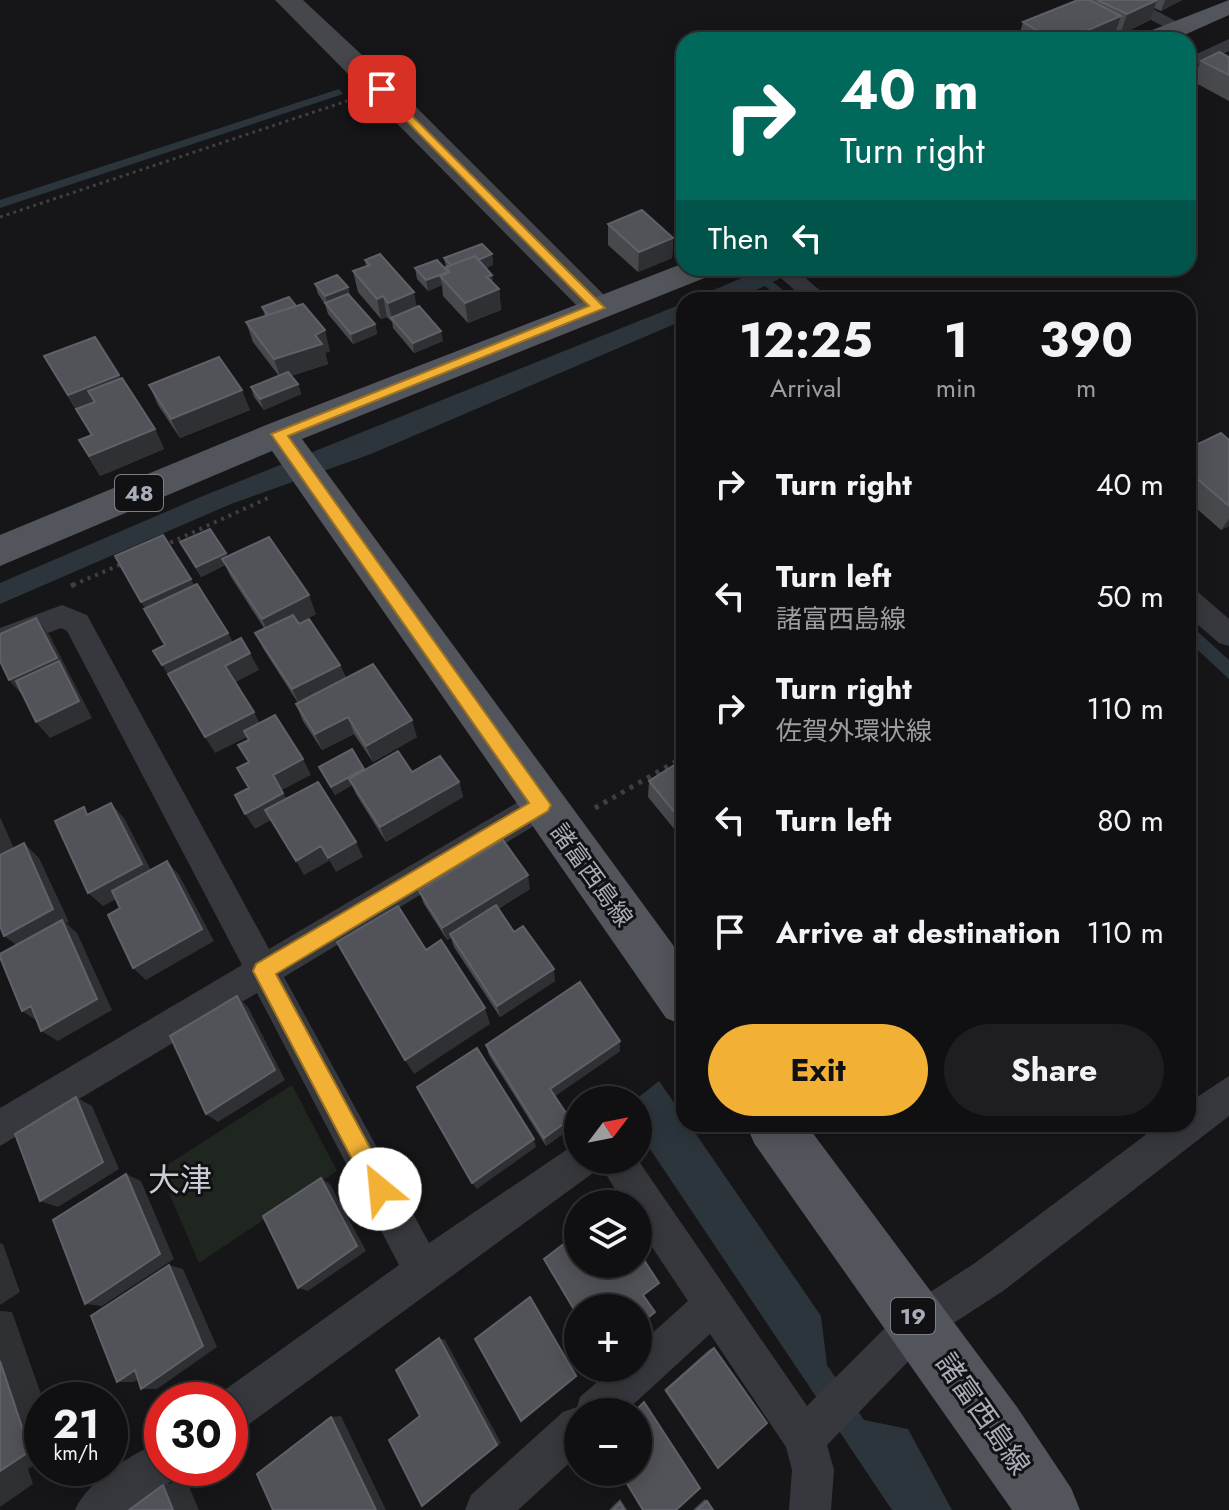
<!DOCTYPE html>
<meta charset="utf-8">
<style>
:root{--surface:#101012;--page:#1e1e20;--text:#f1f3f6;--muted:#9c9d9f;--line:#303032;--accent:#f2b134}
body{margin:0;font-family:Jost,"Noto Sans JP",sans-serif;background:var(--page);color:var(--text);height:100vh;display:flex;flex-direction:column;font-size:30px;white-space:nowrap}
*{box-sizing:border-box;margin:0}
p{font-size:26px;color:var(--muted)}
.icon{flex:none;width:44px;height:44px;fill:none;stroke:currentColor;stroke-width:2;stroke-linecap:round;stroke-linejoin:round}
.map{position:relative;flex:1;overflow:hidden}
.panel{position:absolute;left:676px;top:292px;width:520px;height:840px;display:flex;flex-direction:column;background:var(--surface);border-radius:24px;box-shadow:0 4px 20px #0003,0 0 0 2px var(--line)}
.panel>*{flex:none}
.top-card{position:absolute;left:676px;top:32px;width:520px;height:244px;border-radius:24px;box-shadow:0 4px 20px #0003,0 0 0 2px var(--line);background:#00695c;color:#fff;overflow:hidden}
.needle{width:52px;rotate:58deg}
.fabs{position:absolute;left:564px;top:1086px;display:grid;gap:16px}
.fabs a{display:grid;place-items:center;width:88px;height:88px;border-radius:50%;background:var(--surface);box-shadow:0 4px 20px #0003,0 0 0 2px var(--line);font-size:40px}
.speed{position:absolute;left:24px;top:1382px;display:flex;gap:16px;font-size:40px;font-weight:700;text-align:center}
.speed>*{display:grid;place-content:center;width:104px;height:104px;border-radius:50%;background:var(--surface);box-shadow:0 4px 20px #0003,0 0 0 2px var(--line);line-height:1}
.speed small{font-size:20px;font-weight:400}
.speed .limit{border:12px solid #d22;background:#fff;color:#111}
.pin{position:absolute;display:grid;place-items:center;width:68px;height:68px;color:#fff;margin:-34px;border-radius:16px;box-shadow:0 4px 12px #0006}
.me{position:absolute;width:88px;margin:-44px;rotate:332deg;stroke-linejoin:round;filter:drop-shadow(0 0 6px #0008)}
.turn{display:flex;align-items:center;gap:28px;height:168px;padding:0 32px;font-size:36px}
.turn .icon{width:104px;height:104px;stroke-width:2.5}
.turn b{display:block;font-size:56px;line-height:68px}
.then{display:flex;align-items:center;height:76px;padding:0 32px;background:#0003;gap:16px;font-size:30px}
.eta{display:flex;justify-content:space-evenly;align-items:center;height:136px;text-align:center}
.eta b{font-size:48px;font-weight:700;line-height:56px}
.cta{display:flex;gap:16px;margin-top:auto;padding:16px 32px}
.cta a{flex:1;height:92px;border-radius:48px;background:var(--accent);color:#111;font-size:32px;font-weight:700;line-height:92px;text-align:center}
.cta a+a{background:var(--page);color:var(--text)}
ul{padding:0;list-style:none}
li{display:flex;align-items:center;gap:24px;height:112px;padding:0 32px}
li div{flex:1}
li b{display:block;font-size:30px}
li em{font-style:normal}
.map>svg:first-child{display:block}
</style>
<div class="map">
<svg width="1229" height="1510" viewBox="0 0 1229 1510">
<rect width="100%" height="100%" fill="#161618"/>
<path fill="#1e261f" d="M292,1085L337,1171L199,1263L159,1170Z"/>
<path fill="#2c353c" d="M339,89L343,94L0,208V200Z
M765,268H800L773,282L795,300H782L765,286L731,300H690Z
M684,303V320L371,454L231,504L0,604V583L203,496Z
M1188,623L1229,660V679L1188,641Z
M659,1081L684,1117V1124H689L821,1316L827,1365L864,1420L908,1429L952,1510H892L638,1131L635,1100Z"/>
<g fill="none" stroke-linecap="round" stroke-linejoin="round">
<path stroke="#3d3f44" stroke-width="3" stroke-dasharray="3 4" stroke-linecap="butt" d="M0,217L347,101"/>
<path stroke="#3d3f44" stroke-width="4" stroke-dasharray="3 5" stroke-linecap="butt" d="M163,546L268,498
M73,585L124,563"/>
<path stroke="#3d3f44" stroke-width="5" stroke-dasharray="4 6" stroke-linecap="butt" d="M71,586L77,583
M595,808L684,757"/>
<path fill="#37383d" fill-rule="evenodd" d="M1113,0H1136L1187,27L1178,32L1172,31Z
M1229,39V51L1188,70V58Z
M769,268H794L831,300H806Z
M1188,589L1198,592L1229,619V646L1219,643L1188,616Z
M62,605L87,615L269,949L530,795L541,791L552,795L556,805L552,815L284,977L429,1243L578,1142V1160H638L807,1406L904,1309L975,1263L1160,1124H1188V1103L1229,1076V1116L1003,1291L932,1337L827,1445L834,1470L831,1510H789L792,1470L786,1447L710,1334L625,1412H578V1455L518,1510H465L471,1495L563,1412L577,1407L580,1397L613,1368H638V1346L688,1301L638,1226V1204H624L598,1161L593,1173L245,1427L230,1433V1400L215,1397L399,1265L257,993L0,1146V1108L242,965L67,631L61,628L0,651V628Z
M162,1441V1468H181L177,1477L132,1510H75C87,1481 133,1453 162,1441Z"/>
<path fill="#45474d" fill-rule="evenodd" d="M275,0H303L392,83L610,301L614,308L610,315L598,318L586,315Z"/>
<path fill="#53555c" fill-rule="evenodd" d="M1229,0V15L1173,40H1138L1142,34Z
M684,263V268H717L712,275L302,439L684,960V1026L666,1018L272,451L0,566V535L266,425Z
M746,1124H806L1017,1407L1071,1488L1080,1510H1012L754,1143Z"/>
</g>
<path fill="#47494d" d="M1078,0H1182L1161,11L1154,8L1150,20L1120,35L1115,32L1114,36L1106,40H1018L1023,22Z
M1229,57V101L1192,81L1201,61Z
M684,201V228L678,223L679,203Z
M608,224L673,238L672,258L638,272L608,245Z
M492,254L493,265L486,268L492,275L493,284L499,289L501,310L468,323L443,296L442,285L428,291L417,279L415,268L447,271L444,258Z
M365,260L417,307L443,341L414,353L393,328L392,322L387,317L381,319L358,292L353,271L366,266Z
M315,284L348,287L350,296L375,324L377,334L353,344L328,314L325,304L318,294Z
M262,307L330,351L325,353L328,364L291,376L298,384L301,394L264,410L254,397L251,387L279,376L253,342L246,322L265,316Z
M44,356L121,379L155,429L164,449L100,476L79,440L91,435Z
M149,385L250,410L180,438L158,405Z
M1229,440V526L1221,530L1188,501V449Z
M180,542L228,556L316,614L298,623L340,665L346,678L417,737L373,762L354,734L322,750L303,721L296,704L298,703L264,650L255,633L264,628L231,577L225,565L201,577Z
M684,759V841L648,797L649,781Z
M319,767L412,772L459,782L463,797L386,842L356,794L352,785L335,795Z
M530,889L498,909L514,932L555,981L500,1017L454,947L451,938L447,940L424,904L419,891Z
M620,1041V1051L555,1096L571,1128L546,1146L489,1055L486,1045Z
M714,1348L718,1468L715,1465L664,1390L710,1349Z
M620,1499L627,1510H609Z
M705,1499L713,1510H693Z"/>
<path fill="#2f3033" d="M1157,0L1150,20L1120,35L1127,14Z
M1165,0H1182L1161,11Z
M1121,16L1114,36L1106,40H1065Z
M673,238L672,258L638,272L639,252Z
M492,254L493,265L456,279L454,269Z
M447,272L440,276L442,285L428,291L426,280Z
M492,275L494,291L499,289L501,310L468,323L465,303L487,277Z
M348,287L350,298L328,306L325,296Z
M414,292L418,313L392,318L388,303Z
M383,296L387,317L381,319L377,299Z
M375,324L377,334L353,344L351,334Z
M325,330L330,351L325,353L328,364L281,379L274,359L315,335Z
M441,331L443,341L414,353L413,343Z
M119,375L129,395L88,391L97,408L79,415L68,395Z
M298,384L301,394L264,410L260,399Z
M242,390L250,410L180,438L171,419Z
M155,429L164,449L100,476L89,456Z
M1229,519V526L1221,530Z
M226,553L231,563L222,559L225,565L201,577L196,567Z
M191,579L201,597L152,620L141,602Z
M309,595L316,614L270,637L262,619Z
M36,618L50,636L92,718L50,738L36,722L24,697L9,680Z
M228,633L237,650L173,682L162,665Z
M250,653L259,670L234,683L225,666Z
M340,665L347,682L300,706L292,689Z
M254,712L263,729L215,753L205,737Z
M348,717L354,734L322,750L315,734Z
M412,720L417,737L373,762L366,746Z
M303,759L311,775L282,790L273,775Z
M364,769L368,777L349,779L352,785L335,795L331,787Z
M459,782L463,797L386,842L380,827Z
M283,793L292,808L255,829L245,814Z
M111,803L124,818L155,878L103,906L88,893Z
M0,817L17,855L0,864Z
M356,842L363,857L336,872L328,858Z
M24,843L39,858L69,922L66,923L77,933L112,1010L58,1041L41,1031L21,948L4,936Z
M321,846L329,861L304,875L296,861Z
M167,861L179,875L214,941L146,980L133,968Z
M528,875L530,889L452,937L450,934L451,938L447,940L442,928Z
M554,969L555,981L500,1017L497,1006Z
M237,996L248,1007L285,1080L218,1122L206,1114Z
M31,1006L39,1022L22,1011Z
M485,1008L490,1024L414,1074L405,1060Z
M620,1041V1051L552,1098L550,1089Z
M76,1097L92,1106L119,1169L58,1207L40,1201Z
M570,1119L571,1128L546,1146L544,1138Z
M534,1139L536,1147L477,1189L472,1183Z
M126,1174L141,1181L174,1259L102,1306L85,1304Z
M321,1178L330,1184L366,1251L308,1291L298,1288Z
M0,1243L3,1244L20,1292L0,1305Z
M169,1265L183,1269L217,1347L157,1389H141Z
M530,1297L578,1376L524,1420L521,1421Z
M0,1311L12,1312L43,1400L42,1460L28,1469L33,1484L0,1507Z
M439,1338L445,1340L501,1443L422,1506Z
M135,1370H151L134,1382H117Z
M341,1416L386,1510H376L331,1417Z
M186,1480L199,1510H173L163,1485Z"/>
<path fill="#525359" stroke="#5f6168" stroke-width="2" d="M1078,0H1090L1121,16L1065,40H1049L1033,31L1036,30L1023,22Z
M1097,0H1157L1127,14Z
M1219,52L1229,57V75L1201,61Z
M642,210L673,238L639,252L608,224Z
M482,244L492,254L478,260L475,256L451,265L444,258Z
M380,254L414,292L388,303L383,296L377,299L353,271L370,265L365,260Z
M475,256L492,275L487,277L499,289L465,303L440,276L450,272L446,267Z
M437,260L448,272L426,280L415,268Z
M337,275L348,287L325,296L315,284Z
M348,294L375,324L351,334L325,303Z
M289,297L296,306L268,315L262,307Z
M303,304L325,330L315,335L322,344L274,359L246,322Z
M419,306L441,331L413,343L391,318Z
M95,337L119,375L68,395L44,356Z
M219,357L242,390L171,419L149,385Z
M288,372L298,384L260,399L251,387Z
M122,378L155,429L89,456L79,440L92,435L76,409L95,402L88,391Z
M1221,433L1229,440V506L1188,471V449Z
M210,529L226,553L196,567L180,542Z
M163,535L191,579L141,602L115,556Z
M269,537L309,595L262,619L222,559Z
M197,584L228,633L162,665L153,651L165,645L144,609Z
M293,615L299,624L309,619L340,665L292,689L255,633Z
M36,618L57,658L9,680L0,661V634Z
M241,638L250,653L225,666L254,712L205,737L168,674Z
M59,661L79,701L36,722L16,681Z
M373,664L412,720L366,746L348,717L315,734L296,704Z
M275,715L303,759L273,775L283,793L245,814L235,795L249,788L237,768L249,762L238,745L249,740L244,731Z
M352,749L364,769L331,787L319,767Z
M398,751L412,772L440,756L459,782L380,827L349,779Z
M684,759V824L649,781Z
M318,782L356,842L328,858L321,846L296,861L265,810Z
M111,803L142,864L88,893L55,821L84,807L87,815Z
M503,840L528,875L442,928L419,891Z
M24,843L53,909L4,936L0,926V855Z
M167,861L202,929L133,968L108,915L120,908L112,891Z
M496,905L514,932L523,926L554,969L497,1006L450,934Z
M398,906L426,950L441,940L485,1008L405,1060L337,942Z
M62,920L97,999L41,1031L31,1006L22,1011L0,957V954Z
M580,982L620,1041L550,1089L570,1119L544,1138L486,1045Z
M237,996L275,1070L206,1114L170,1036Z
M477,1048L534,1139L472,1183L417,1087Z
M76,1097L103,1162L40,1201L15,1134Z
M126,1174L160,1254L85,1304L53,1220Z
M321,1178L357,1246L298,1288L263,1216Z
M578,1233V1264H638V1251L659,1283L643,1295L655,1312L638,1326V1308H578V1316L544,1259Z
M169,1265L203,1346L141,1389L135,1370L117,1382L91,1316Z
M530,1297L576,1376L521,1421L475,1339Z
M439,1338L497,1445L422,1506L389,1440L420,1416L396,1370Z
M714,1348L767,1423L718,1468L666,1390Z
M0,1361L30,1451L0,1471Z
M644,1402L700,1488L676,1510H643L620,1472H638V1412H634Z
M331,1417L376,1510H273L257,1474Z
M163,1485L173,1510H129Z
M707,1501L713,1510H697Z
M620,1503L624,1510H613Z"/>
<path fill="#f2b134" stroke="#9d7322" stroke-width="2" d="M382,86L605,308L288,436L551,805L548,811L276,974L388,1181L391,1189L388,1197L380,1201L372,1197L253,971L256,964L529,803L271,434L589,306L378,92Z"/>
<g text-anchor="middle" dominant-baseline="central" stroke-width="6" stroke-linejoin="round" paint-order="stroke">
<g fill="#111113" stroke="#7b7e86" stroke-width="2">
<rect x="115" y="475" width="48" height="36" rx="6"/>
<rect x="891" y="1298" width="44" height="36" rx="6"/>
</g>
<g font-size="22" font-weight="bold" fill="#a8adb8">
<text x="139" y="493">48</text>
<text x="913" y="1316">19</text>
</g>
<g font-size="24" fill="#a8adb8" stroke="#111113">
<text transform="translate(592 875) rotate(54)">諸富西島線</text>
</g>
<g font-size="28" fill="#a8adb8" stroke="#111113">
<text transform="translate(983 1414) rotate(55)">諸富西島線</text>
</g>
<g font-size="32" fill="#c9ccd4" stroke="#111113">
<text x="180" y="1180">大津</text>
</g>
</g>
</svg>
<div class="fabs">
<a><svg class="needle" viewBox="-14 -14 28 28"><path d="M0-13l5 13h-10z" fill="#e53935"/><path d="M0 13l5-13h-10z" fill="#9c9d9f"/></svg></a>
<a><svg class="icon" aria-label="layers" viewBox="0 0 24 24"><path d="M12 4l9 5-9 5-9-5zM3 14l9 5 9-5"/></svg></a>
<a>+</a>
<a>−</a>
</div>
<div class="speed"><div>21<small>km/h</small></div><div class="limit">30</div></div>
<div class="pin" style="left:382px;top:89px;background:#d93025"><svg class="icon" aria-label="arrive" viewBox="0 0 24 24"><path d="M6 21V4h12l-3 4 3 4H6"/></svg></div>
<svg class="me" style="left:380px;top:1189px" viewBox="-20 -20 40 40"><circle r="19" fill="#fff"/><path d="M0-13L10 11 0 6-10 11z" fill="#f2b134"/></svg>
<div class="top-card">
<div class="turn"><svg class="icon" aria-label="right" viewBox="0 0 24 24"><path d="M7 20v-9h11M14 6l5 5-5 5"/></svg><div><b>40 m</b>Turn right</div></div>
<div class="then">Then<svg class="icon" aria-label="left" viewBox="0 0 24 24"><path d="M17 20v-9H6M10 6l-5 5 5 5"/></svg></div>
</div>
<section class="panel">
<div class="eta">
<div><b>12:25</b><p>Arrival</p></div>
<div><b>1</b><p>min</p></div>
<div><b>390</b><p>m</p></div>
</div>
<ul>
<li><svg class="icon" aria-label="right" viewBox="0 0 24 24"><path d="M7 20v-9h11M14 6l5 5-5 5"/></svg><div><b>Turn right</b></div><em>40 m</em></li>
<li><svg class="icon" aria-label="left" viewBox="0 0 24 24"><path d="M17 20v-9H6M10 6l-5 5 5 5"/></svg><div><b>Turn left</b><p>諸富西島線</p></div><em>50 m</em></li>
<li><svg class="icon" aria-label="right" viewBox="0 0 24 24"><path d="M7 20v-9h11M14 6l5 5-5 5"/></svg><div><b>Turn right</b><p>佐賀外環状線</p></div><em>110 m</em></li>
<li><svg class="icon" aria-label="left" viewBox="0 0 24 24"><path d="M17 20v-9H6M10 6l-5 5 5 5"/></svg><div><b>Turn left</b></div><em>80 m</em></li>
<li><svg class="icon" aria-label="arrive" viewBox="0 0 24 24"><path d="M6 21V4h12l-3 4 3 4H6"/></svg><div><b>Arrive at destination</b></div><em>110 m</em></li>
</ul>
<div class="cta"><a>Exit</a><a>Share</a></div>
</section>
</div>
